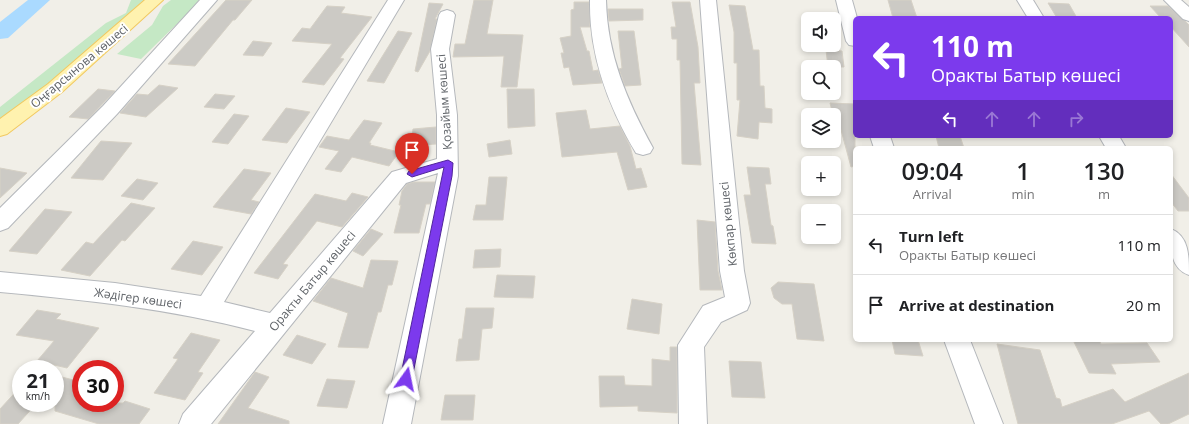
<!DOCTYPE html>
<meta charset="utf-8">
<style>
:root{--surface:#fff;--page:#f6f6f6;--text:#202124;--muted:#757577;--line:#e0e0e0}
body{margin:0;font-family:"Open Sans",sans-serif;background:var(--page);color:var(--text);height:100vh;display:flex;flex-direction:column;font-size:15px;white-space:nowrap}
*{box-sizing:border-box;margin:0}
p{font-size:13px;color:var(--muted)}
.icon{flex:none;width:22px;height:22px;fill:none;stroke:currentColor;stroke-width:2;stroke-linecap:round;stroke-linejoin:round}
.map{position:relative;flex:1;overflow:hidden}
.drawer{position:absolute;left:853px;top:146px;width:320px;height:196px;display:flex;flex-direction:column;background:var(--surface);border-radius:6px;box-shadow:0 2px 6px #0003}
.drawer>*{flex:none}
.top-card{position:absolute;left:853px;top:16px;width:320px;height:122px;border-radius:6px;box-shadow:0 2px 6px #0003;background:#7c3aed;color:#fff;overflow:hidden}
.tools{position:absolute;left:801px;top:12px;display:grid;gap:8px}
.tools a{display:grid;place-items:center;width:40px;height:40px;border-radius:6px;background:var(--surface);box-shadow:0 2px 6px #0003;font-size:20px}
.speed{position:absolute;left:12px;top:360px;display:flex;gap:8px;font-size:20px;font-weight:700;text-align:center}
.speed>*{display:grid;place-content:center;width:52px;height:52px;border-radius:50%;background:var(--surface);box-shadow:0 2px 6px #0003;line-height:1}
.speed small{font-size:10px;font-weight:400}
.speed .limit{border:6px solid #d22;background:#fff;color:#111}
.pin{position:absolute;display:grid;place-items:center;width:34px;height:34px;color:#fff;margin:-41px -17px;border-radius:50% 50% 50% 0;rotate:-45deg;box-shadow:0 0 4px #0007}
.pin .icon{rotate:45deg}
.me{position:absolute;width:44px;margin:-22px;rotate:12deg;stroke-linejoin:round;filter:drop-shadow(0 0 3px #0008)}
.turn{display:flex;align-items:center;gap:14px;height:84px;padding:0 12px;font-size:18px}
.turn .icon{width:52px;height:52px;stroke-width:2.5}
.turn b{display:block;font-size:28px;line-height:34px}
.lanes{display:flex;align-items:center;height:38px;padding:0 12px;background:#0003;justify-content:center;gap:20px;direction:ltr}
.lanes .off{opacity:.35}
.eta{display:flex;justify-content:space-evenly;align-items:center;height:68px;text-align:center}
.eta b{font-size:24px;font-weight:600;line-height:28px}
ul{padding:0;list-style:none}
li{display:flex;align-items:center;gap:12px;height:60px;padding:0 12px;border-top:1px solid var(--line)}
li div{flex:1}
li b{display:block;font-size:15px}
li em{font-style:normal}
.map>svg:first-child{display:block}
</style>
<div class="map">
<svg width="1189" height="424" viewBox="0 0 1189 424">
<rect width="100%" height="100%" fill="#f1efe8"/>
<path fill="#c5e8c5" d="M131,0H154L0,129V107L106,23L126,13Z
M171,0H199L190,11L141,59L117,54L152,25L163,6Z"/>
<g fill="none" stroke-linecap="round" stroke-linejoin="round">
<path fill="#aadaff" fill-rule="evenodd" d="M28,0H50L8,38L0,39V22Z"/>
</g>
<path fill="#cccac5" stroke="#d6d1c6" d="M226,0H252L235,20H233L195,66L168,64Z
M474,0H493L487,34L523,35L517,87H501L504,56L453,57L455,44H465Z
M888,0H911L917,18H893Z
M574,2H589L590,27H580L587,51H589L593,71L598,70L602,83L573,85L569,67L564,68L561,53H564L560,38L571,36V10L574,9Z
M672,2H690L698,47L700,83H694L701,165L682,164L680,60H677V39H672L671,27H676Z
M429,3L443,4L435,19H437L430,51L418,72L415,71Z
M1048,3L1069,4L1077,18H1057Z
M729,5L745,6L753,50H759L760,86H764L765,108L772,109V123L759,122L758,139L737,136L740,100H737V63H734V32Z
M327,6L345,7L341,13L372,17L340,58L344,59L324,85L302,82L332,44L292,41L302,28L310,29Z
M1150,6H1168L1185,21L1189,25V47L1171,27V18H1161Z
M608,9H643V20L609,21Z
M398,31L412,33L384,83L367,81Z
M618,31H634L641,85L625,86L619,69L622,68Z
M253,41L272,43L263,56L243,55Z
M826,50L842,51L844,67H828Z
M159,85L178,88L146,117L120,113L137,94L148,95Z
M98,89L115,91L88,119L69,117Z
M507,89H534L535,126L508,128Z
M215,94L235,96L224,109L204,107Z
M830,103L855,104V166L851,167L837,115H833Z
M286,108L310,112L287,143L262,140Z
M586,110L590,129L620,126L630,146L636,169L641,168L647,187L628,190L617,152L562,157L556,113Z
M234,114L249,116L228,144L212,142Z
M364,120L382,123L369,143H371L370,145L399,152L389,166L352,157L341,172L325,169L339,151L319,147L327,136L349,140Z
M436,127V144L411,146L413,129Z
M936,136H960L964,148H939Z
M510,140L512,154L489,157L487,144Z
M101,141L132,143L103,180L71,178Z
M747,167L769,168L771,184H765L771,225L773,226L776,244L752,243L744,195H751Z
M0,168L27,173L0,198Z
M244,169L271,173L251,200L259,202L251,214L213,207Z
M1171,174L1189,198V211H1178L1171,202Z
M489,177H507L503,220H473L476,205H486Z
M137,179L158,183L143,200L121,196Z
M414,182H435L430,204H426L419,233H394L401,205H399L402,191L407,184Z
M352,193L368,197L342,227L317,221L283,264L288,265L278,279L254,273L315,194L346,201Z
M131,203L155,208L125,241L122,240L90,276L61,270L86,242L93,244Z
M45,209L72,212L37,254L9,251Z
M697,220L715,222L718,271L722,290H700Z
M371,229L383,234L363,256L353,251Z
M193,241L223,247L202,275L171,269Z
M501,249L500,267L473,268L475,250Z
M371,260L398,261L392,285H388L381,312H378L368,348L338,347L348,313L313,301L331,278L363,288Z
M497,275L535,276L533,298L494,297Z
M778,282L814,284L824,341L797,339L792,304H782L774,298L771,288Z
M632,299L662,304L659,334L627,329Z
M466,308H494L492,328L482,329L479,360L456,361L459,339H462Z
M37,310L61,314L56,319L99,328L67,368L37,361L54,341L16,335Z
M191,333L220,340L198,372L203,373L185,400L154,393L178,359L173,358Z
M297,335L326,344L312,364L283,355Z
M892,340H918L923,356L895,354Z
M1073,340H1099L1101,344L1147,343L1160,362L1111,364L1116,374L1089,373Z
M997,344L1040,350L1056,398L1060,399L1062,407L1113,389L1125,402L1189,373V414L1168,424H1161L1149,411L1112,424H1018Z
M670,347H677V413L638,411V406L600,407L599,376H624L625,385L652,386V359L670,361Z
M729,361L761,362L765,398L732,397Z
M255,372L269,377L248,408L289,421V424H218Z
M62,377L81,382V403H123L125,401L150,409L139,424H99L55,411V385Z
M327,379L355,381L347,408L317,406Z
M21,386V403H37L18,424H0V409Z
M445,395H475L473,420H441Z"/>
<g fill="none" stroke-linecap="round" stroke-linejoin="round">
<defs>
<path id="minor" d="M200,0H217L117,114L8,228L0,231V208L103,106Z
M388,0H404L224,302L270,313L392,172L437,159V115L431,49L439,15L441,12L447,10L453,12L455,15L449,49L457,115L458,176L411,424H383L438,173L406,183L211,424H179L183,414L255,331C171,309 86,300 0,292V272L115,283L201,296Z
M590,0H606C607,54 627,101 653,148L650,153L643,155L636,153C608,106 589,55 590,0Z
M700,0H716L744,271L750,303L747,310L721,322L704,347L707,424H679L678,345L703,306L725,297L720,271Z
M836,0H852L857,18H855V46L849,45L846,41Z
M1017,0H1033L1044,18H1028Z
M1164,0H1181L1189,7V21L1183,19Z
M870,136H890L894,148H874Z
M1099,136H1119L1126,148H1106Z
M1171,229C1189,236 1189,256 1189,275C1169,268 1171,247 1171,229Z
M944,340H970L1003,424H975Z"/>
<path id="major" d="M145,0H163L62,92L7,134L0,136V119L48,84Z"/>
</defs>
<use href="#minor" stroke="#b5b8bc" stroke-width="2"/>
<use href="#major" stroke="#f2c960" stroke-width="2"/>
<use href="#minor" fill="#fff" fill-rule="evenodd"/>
<use href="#major" fill="#fff2af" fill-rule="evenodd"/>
</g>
<path fill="#7c3aed" stroke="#51269a" d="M448,160L453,163L452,176L412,379L410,382L406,384L402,382L400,379L444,167L412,177L407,174L409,171Z"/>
<g text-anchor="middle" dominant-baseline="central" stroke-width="4" stroke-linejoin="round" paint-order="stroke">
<g font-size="12" fill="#5f6368" stroke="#fff">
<text transform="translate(79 66) rotate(-40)">Оңғарсынова көшесі</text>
<text transform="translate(444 102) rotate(-94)">Қозайым көшесі</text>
<text transform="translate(728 224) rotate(-96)">Көкпар көшесі</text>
<text transform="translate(312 281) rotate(-50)">Оракты Батыр көшесі</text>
<text transform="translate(138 298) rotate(8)">Жәдігер көшесі</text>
</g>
</g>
</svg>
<div class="tools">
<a><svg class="icon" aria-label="sound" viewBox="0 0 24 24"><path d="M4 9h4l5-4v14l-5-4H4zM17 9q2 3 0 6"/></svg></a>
<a><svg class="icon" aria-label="search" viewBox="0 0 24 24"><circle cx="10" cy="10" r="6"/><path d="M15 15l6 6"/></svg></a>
<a><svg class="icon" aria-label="layers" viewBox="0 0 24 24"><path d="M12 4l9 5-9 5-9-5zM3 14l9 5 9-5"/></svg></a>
<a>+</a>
<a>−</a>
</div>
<div class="speed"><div>21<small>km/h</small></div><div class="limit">30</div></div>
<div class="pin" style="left:412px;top:174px;background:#d93025"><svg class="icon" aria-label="arrive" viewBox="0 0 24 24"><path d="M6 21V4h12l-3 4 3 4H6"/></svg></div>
<svg class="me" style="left:406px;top:379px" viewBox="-20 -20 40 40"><path d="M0-17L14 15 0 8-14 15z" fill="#7c3aed" stroke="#fff" stroke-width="4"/></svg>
<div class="top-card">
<div class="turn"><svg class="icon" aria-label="left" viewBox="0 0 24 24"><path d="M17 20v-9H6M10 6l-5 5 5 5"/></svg><div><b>110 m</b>Оракты Батыр көшесі</div></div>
<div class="lanes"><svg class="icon" aria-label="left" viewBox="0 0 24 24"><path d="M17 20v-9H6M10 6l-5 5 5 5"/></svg><svg class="icon off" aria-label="ahead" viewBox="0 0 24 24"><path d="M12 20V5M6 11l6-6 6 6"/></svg><svg class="icon off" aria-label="ahead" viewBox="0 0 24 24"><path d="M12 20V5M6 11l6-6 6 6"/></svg><svg class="icon off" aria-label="right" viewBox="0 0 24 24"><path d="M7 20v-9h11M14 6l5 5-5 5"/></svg></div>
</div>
<section class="drawer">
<div class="eta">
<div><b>09:04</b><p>Arrival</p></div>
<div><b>1</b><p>min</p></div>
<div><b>130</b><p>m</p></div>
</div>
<ul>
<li><svg class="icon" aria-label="left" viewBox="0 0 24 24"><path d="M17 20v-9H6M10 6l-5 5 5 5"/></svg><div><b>Turn left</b><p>Оракты Батыр көшесі</p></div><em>110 m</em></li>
<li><svg class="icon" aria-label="arrive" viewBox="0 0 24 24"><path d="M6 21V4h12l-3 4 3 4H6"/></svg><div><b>Arrive at destination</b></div><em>20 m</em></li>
</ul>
</section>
</div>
